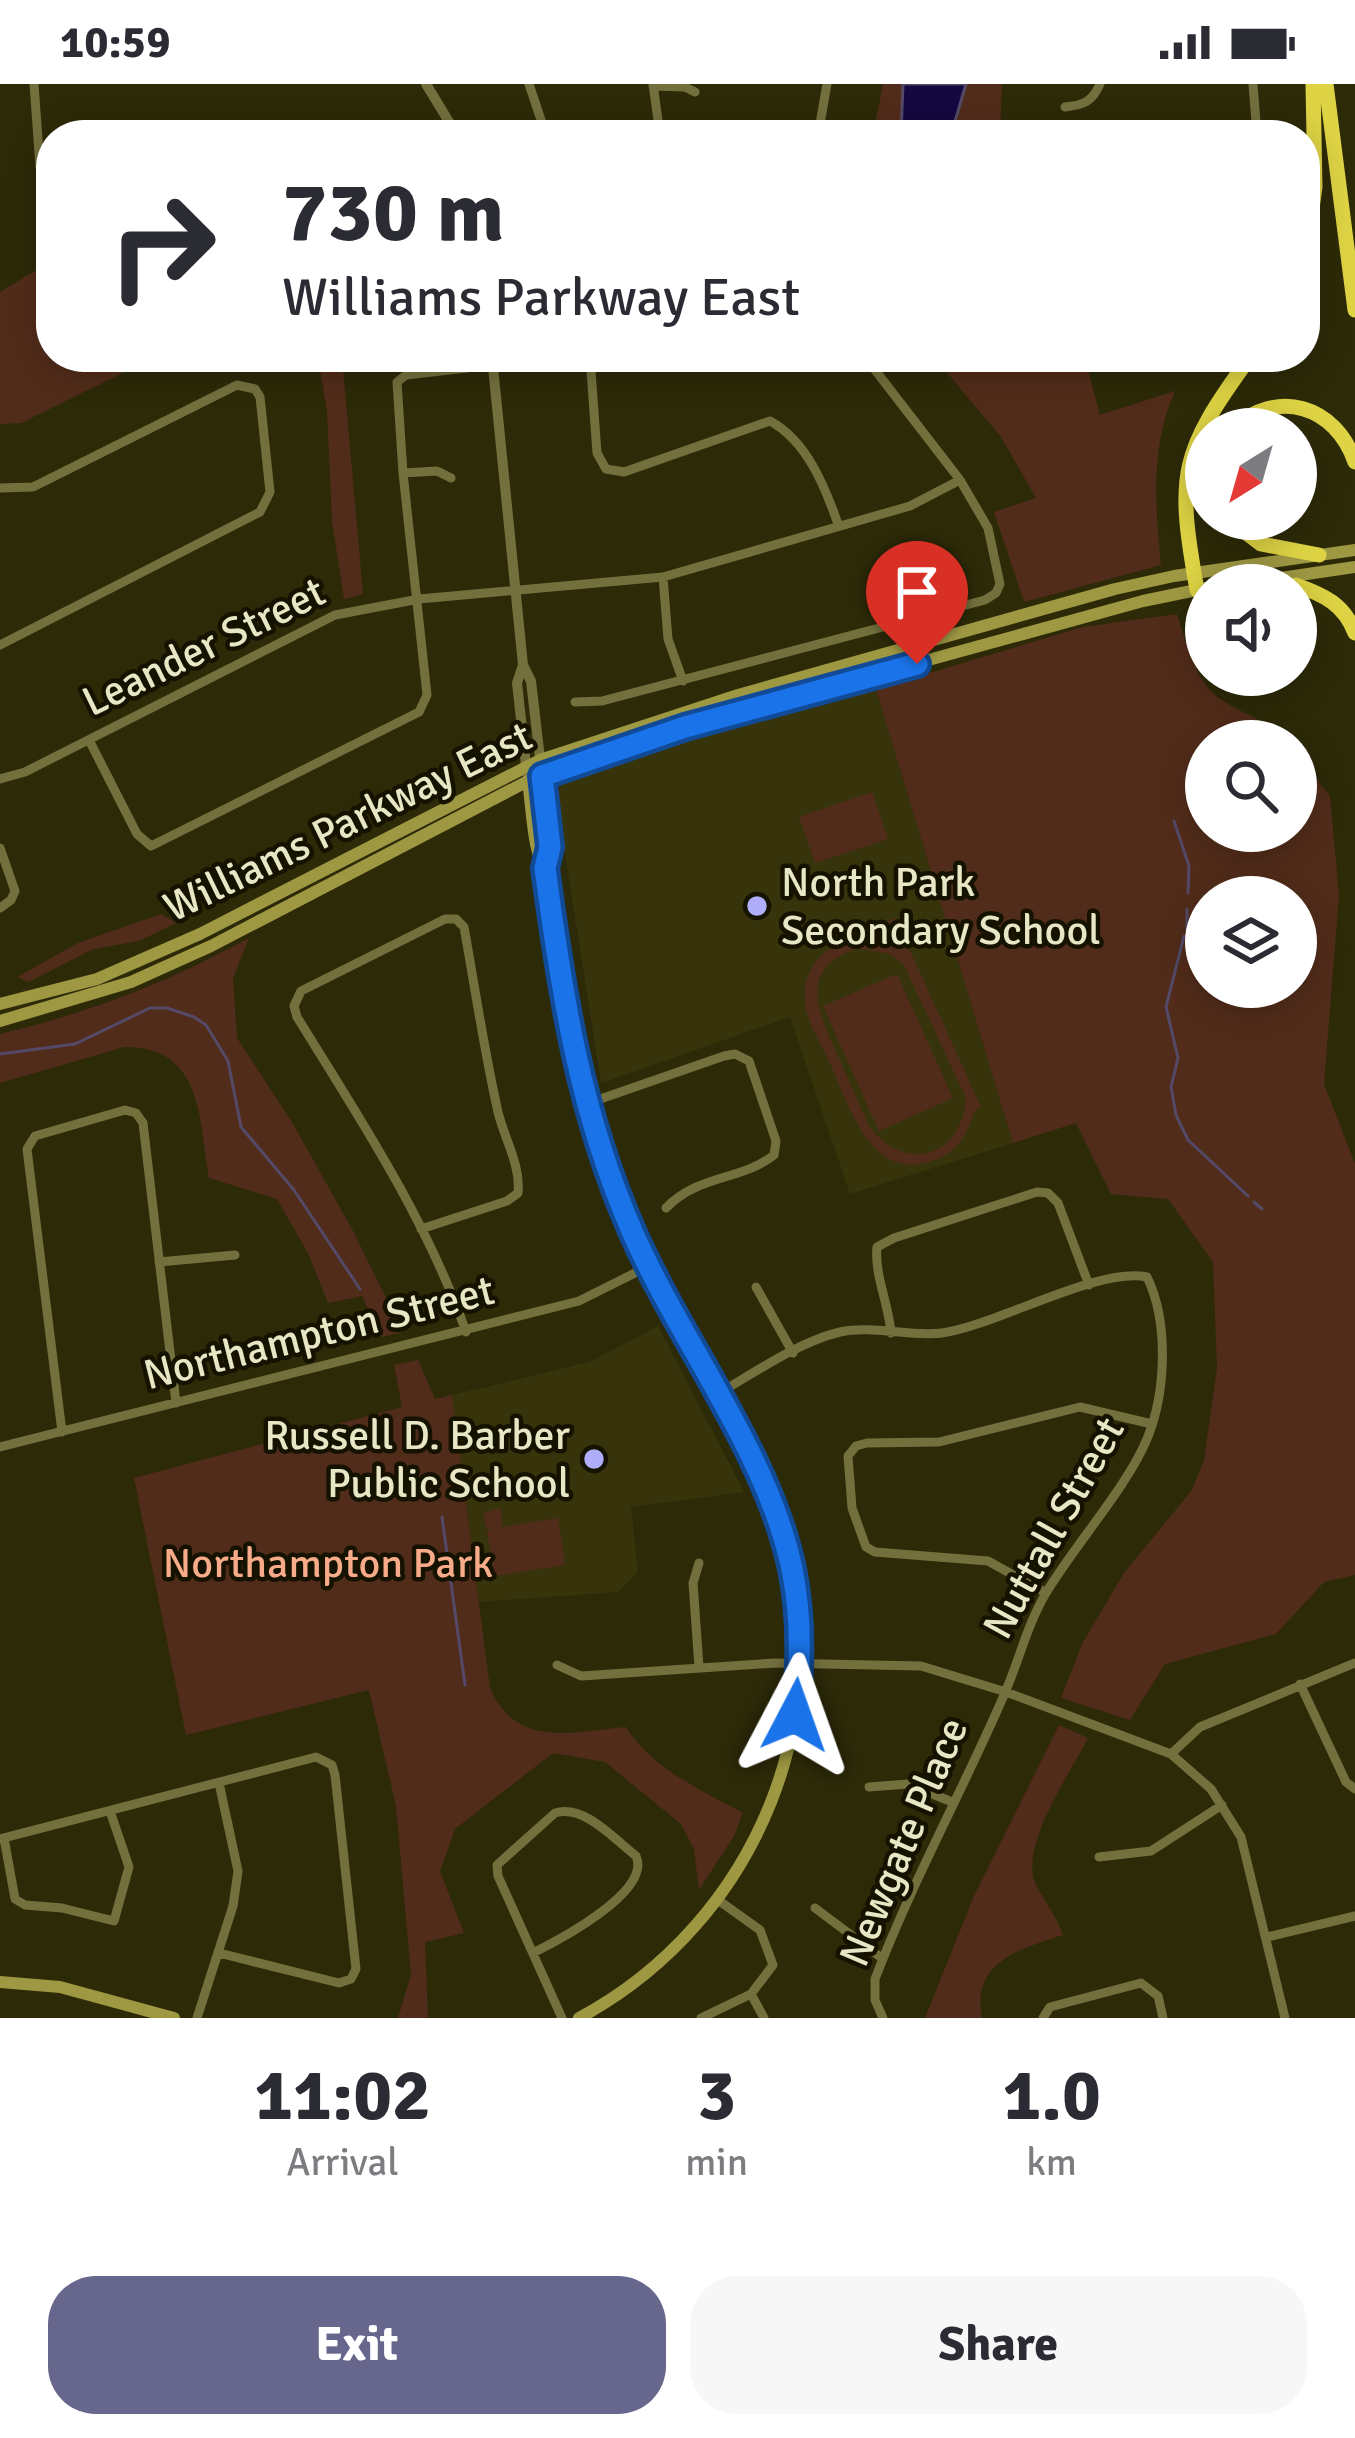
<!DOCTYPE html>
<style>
:root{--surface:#fff;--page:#f7f7f7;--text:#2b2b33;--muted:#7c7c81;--accent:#67668d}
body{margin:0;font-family:Signika,sans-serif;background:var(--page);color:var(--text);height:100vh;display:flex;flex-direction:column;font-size:45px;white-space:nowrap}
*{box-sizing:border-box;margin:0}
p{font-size:39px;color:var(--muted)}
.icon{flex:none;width:66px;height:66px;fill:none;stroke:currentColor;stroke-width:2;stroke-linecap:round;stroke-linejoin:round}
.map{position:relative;height:1934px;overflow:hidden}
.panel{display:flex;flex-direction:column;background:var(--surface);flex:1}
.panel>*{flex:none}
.top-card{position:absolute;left:36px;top:36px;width:1284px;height:252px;border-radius:48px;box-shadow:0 6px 30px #0003;background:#fff;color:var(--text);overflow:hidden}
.needle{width:78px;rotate:217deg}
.tools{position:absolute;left:1185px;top:324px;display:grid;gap:24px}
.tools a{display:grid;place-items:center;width:132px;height:132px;border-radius:50%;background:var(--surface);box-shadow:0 6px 30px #0003;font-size:60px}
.pin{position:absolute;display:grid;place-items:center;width:102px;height:102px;color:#fff;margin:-123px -51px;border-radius:50% 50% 50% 0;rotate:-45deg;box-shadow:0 0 12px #0007}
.pin .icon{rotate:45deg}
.me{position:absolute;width:132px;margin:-66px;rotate:4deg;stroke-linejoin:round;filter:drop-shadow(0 0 9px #0008)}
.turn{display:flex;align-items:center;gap:42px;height:252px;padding:0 48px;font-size:54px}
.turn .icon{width:156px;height:156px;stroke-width:2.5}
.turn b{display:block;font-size:84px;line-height:102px}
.eta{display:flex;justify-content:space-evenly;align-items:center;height:204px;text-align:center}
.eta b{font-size:72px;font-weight:700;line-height:84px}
.cta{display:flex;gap:24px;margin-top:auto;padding:24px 48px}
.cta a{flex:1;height:138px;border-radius:48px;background:var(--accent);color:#fff;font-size:48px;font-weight:700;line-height:138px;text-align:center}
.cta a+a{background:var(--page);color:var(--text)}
.status{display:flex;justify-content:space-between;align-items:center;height:84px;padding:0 60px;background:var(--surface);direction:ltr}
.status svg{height:33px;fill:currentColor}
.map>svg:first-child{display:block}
</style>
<div class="status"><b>10:59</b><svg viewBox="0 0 49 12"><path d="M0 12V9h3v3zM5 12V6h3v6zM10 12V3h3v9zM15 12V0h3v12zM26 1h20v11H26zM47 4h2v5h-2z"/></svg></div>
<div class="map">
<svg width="1355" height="1934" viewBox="0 0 1355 1934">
<rect width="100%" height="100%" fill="#2d2a08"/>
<path fill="#37340c" d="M876,605L1013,1059L850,1110L790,933L601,999L556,711L564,697L709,649Z
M658,1242L744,1408L631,1423L638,1488L618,1508L479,1518L452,1311L590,1278Z"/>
<path fill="#522c1a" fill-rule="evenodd" d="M883,0H1002L1000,51H873Z
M51,177V273H155L21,339L0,340V208Z
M318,273H342L363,510L344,515L332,437L327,327Z
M934,273H1090L1086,279L1100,331L1175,307C1150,364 1155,420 1161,481L1024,518L994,428L1036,414L1001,353Z
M1177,530C1186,558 1195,598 1220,615C1244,631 1266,635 1285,657H1206V747H1296V670L1330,712L1339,811L1324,1000L1355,1080V1491L1324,1498L1276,1550L1165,1580L1130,1636L1061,1614L1082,1560L1124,1489L1192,1406L1204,1376L1217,1284L1213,1178L1168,1115L1111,1110L1076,1039L1013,1059L876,605L1083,543ZM1206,813H1296V903H1206Z
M872,708L888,755L815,779L799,733Z
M161,830L176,839L139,857L93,865L29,898L17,893L78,859Z
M895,834L981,1023L975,1026C968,1048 959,1066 937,1075C872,1103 849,1021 829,977C821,959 806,937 805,917C801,866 853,844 895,861L886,838ZM858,864L891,870L904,881L966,1014C962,1074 904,1090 869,1042C859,1019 848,996 838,972C818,928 796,885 858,864Z
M249,854L233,894L237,954L293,1040L352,1145L403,1248L381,1253L362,1212L328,1219L308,1169L277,1115L209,1094C199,1035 203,962 124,963L0,999V950C89,929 169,898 249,854Z
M897,890L953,1014L879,1047L823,922Z
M418,1276L435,1315L452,1311L490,1604C516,1665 573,1648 626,1643C652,1685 701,1706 743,1729L734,1752L699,1806L694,1765L681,1740L605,1678L553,1669L455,1745L440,1787L464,1849L425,1858L428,1934H398L411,1891L396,1722L369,1606L186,1651L134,1394L402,1323L394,1281Z
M501,1424L502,1443L558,1434L565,1481L494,1492L487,1446L493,1444L485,1443L484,1429Z
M1059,1641L1088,1654C1069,1691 1026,1752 1033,1793C1035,1805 1057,1831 1063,1851C1022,1864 970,1878 982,1934H925L974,1812Z"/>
<path fill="#150740" stroke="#544a68" stroke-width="3" d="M903,0H966L951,51H901Z"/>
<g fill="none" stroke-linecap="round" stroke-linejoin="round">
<path stroke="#544a68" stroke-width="3" d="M1174,737L1189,782L1188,809
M1187,845V825
M1184,852L1166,923L1178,974L1171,1003L1176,1031L1188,1056L1248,1112
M0,970L75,960L150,924H167L194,933L206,941L228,977L241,1043L294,1106L360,1205
M1254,1118L1262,1125
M442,1433L465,1601"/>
<path stroke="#74703e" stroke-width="9" d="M34,0L40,83L49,100
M529,0L546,51
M653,0L660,51
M1253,0L1257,51
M653,2L685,3L695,8
M1065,23C1084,21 1092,18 1100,0
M818,51L827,0
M590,273L597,369L606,385L624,388L770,337C807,357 825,403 838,440
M403,389L437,387L451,394
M0,404L33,403L237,301L255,305L260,313L270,408L260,428L0,561
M663,493L668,555L683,597
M575,618L602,617L985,516L996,509L1000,500L988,444L960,396L865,273
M89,656L137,750L151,762L419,628L427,611L403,389L397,298L406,291L563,273
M0,695L25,688L335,531L419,515L663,493L910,422L960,396
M0,764L15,807L11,816L0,824
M586,1020L724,972L735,970L749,977L776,1057L774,1071C741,1097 699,1090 666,1124
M421,1145L507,1117L518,1109C521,1081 504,1054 498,1028C484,966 475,904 464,843L456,835H445L301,907L294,922L297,933C359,1033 427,1136 466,1248
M159,1178L235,1171
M756,1203L793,1269
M891,1249C889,1221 874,1190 877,1163L894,1154L1037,1108L1048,1109L1058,1119L1089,1201
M716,1311C754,1289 798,1258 840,1248C872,1241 910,1253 942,1249C995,1242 1099,1182 1147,1193C1169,1238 1166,1309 1147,1355C1127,1403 1074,1462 1046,1509C1027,1541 1019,1577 1004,1611C963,1706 912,1798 875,1895V1916L883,1934
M62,1348L27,1065L35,1052L125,1026L136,1029L143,1039L176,1319
M0,1363L579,1217L649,1182
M1046,1509L988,1477L875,1468L866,1463L852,1424L848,1372L856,1362L867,1359L939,1358L1080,1323L1152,1340
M557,1581L581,1592L775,1579L921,1582L1006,1608L1171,1670L1211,1705L1241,1753L1285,1934
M699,1583L693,1499L699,1479
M1300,1600L1346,1698L1355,1705
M1171,1670L1200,1643L1355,1579
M869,1703L908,1700L952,1718
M4,1754L15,1815L25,1821L62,1824L114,1837L129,1783L110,1727
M0,1755L316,1673L332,1681L335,1691L356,1885L351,1895L339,1899L219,1869
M1099,1773L1151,1767L1222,1721
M815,1824L883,1875
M1267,1853L1355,1832
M533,1869C561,1855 652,1807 636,1772C614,1755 584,1720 555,1729L497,1781L498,1792L562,1934
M751,1910L764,1934
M197,1934L233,1822L238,1787L219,1699
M701,1934L751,1910L773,1881L760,1846L718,1816
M1043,1934L1050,1923L1141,1899L1158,1912L1163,1934"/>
<path stroke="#74703e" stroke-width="10" d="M426,0L457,51
M492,273L523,581L531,597L542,692
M523,581L517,599L527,690"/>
<path stroke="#9f9843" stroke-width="12" d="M1232,501L1355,483
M542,692L550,763L545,783
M528,697C531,718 532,740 536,760C541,781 548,800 551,822C563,902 570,985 598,1062C624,1130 654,1196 689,1260C719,1316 754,1371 776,1430C846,1623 758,1838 579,1934
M0,920L97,895L200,850L540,676L738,611L1115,505L1174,492L1355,466
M0,937L131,898L211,862L528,697L685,643L1143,517L1206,504
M0,1898L60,1903L174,1934"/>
<path stroke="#ded344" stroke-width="15" d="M1326,0L1355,226
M1305,175L1315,103L1313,0
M1232,345C1277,304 1335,321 1355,378
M1228,435L1261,460L1319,471
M1296,501C1324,511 1344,520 1355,549
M1197,506C1176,389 1180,369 1250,273"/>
</g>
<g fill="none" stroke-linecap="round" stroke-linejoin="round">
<defs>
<path id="route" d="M795,1631C801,1582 802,1534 792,1485C768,1369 680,1257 632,1147C580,1028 562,911 545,784L550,763L542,692L685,643L917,580"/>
</defs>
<use href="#route" stroke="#114b97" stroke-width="30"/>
<use href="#route" stroke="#1a73e8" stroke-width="21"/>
</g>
<g fill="#b0aefa" stroke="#151300" stroke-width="4.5">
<circle cx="757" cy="822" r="12"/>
<circle cx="594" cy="1375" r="12"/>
</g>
<g text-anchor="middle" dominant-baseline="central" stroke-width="9" stroke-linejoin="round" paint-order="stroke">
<g font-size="42" fill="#e7e6c5" stroke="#151300">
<text transform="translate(204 563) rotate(-26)">Leander Street</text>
<text transform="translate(348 738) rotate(-26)">Williams Parkway East</text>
<text transform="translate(319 1249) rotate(-14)">Northampton Street</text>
<text transform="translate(1054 1444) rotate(-61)">Nuttall Street</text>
<text transform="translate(904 1758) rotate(-67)">Newgate Place</text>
</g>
<g font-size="42" fill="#e7e6c5" stroke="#151300" text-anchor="start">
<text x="781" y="798">North Park<tspan x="781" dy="48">Secondary School</tspan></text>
<text x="570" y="1351" text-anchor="end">Russell D. Barber<tspan x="570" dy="48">Public School</tspan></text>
</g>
<g font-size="42" fill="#f8ab89" stroke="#151300">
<text x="328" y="1479">Northampton Park</text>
</g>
</g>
</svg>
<div class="tools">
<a><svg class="needle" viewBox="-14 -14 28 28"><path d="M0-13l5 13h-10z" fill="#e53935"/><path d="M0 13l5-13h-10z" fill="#7c7c81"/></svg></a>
<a><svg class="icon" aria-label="sound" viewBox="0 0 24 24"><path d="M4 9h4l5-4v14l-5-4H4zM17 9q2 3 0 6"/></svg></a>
<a><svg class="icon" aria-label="search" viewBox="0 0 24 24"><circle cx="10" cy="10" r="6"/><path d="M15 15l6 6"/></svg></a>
<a><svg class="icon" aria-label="layers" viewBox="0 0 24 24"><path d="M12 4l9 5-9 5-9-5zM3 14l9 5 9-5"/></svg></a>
</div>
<div class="pin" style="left:917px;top:580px;background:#d93025"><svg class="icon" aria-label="arrive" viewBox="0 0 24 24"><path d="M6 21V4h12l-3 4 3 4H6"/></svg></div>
<svg class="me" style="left:795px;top:1631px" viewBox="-20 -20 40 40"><path d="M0-17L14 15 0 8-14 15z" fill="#1a73e8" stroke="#fff" stroke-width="4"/></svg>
<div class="top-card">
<div class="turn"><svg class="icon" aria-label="right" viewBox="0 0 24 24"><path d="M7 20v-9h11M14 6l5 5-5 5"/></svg><div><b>730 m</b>Williams Parkway East</div></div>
</div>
</div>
<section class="panel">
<div class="eta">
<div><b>11:02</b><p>Arrival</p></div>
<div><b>3</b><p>min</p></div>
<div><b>1.0</b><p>km</p></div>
</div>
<div class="cta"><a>Exit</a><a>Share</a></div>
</section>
